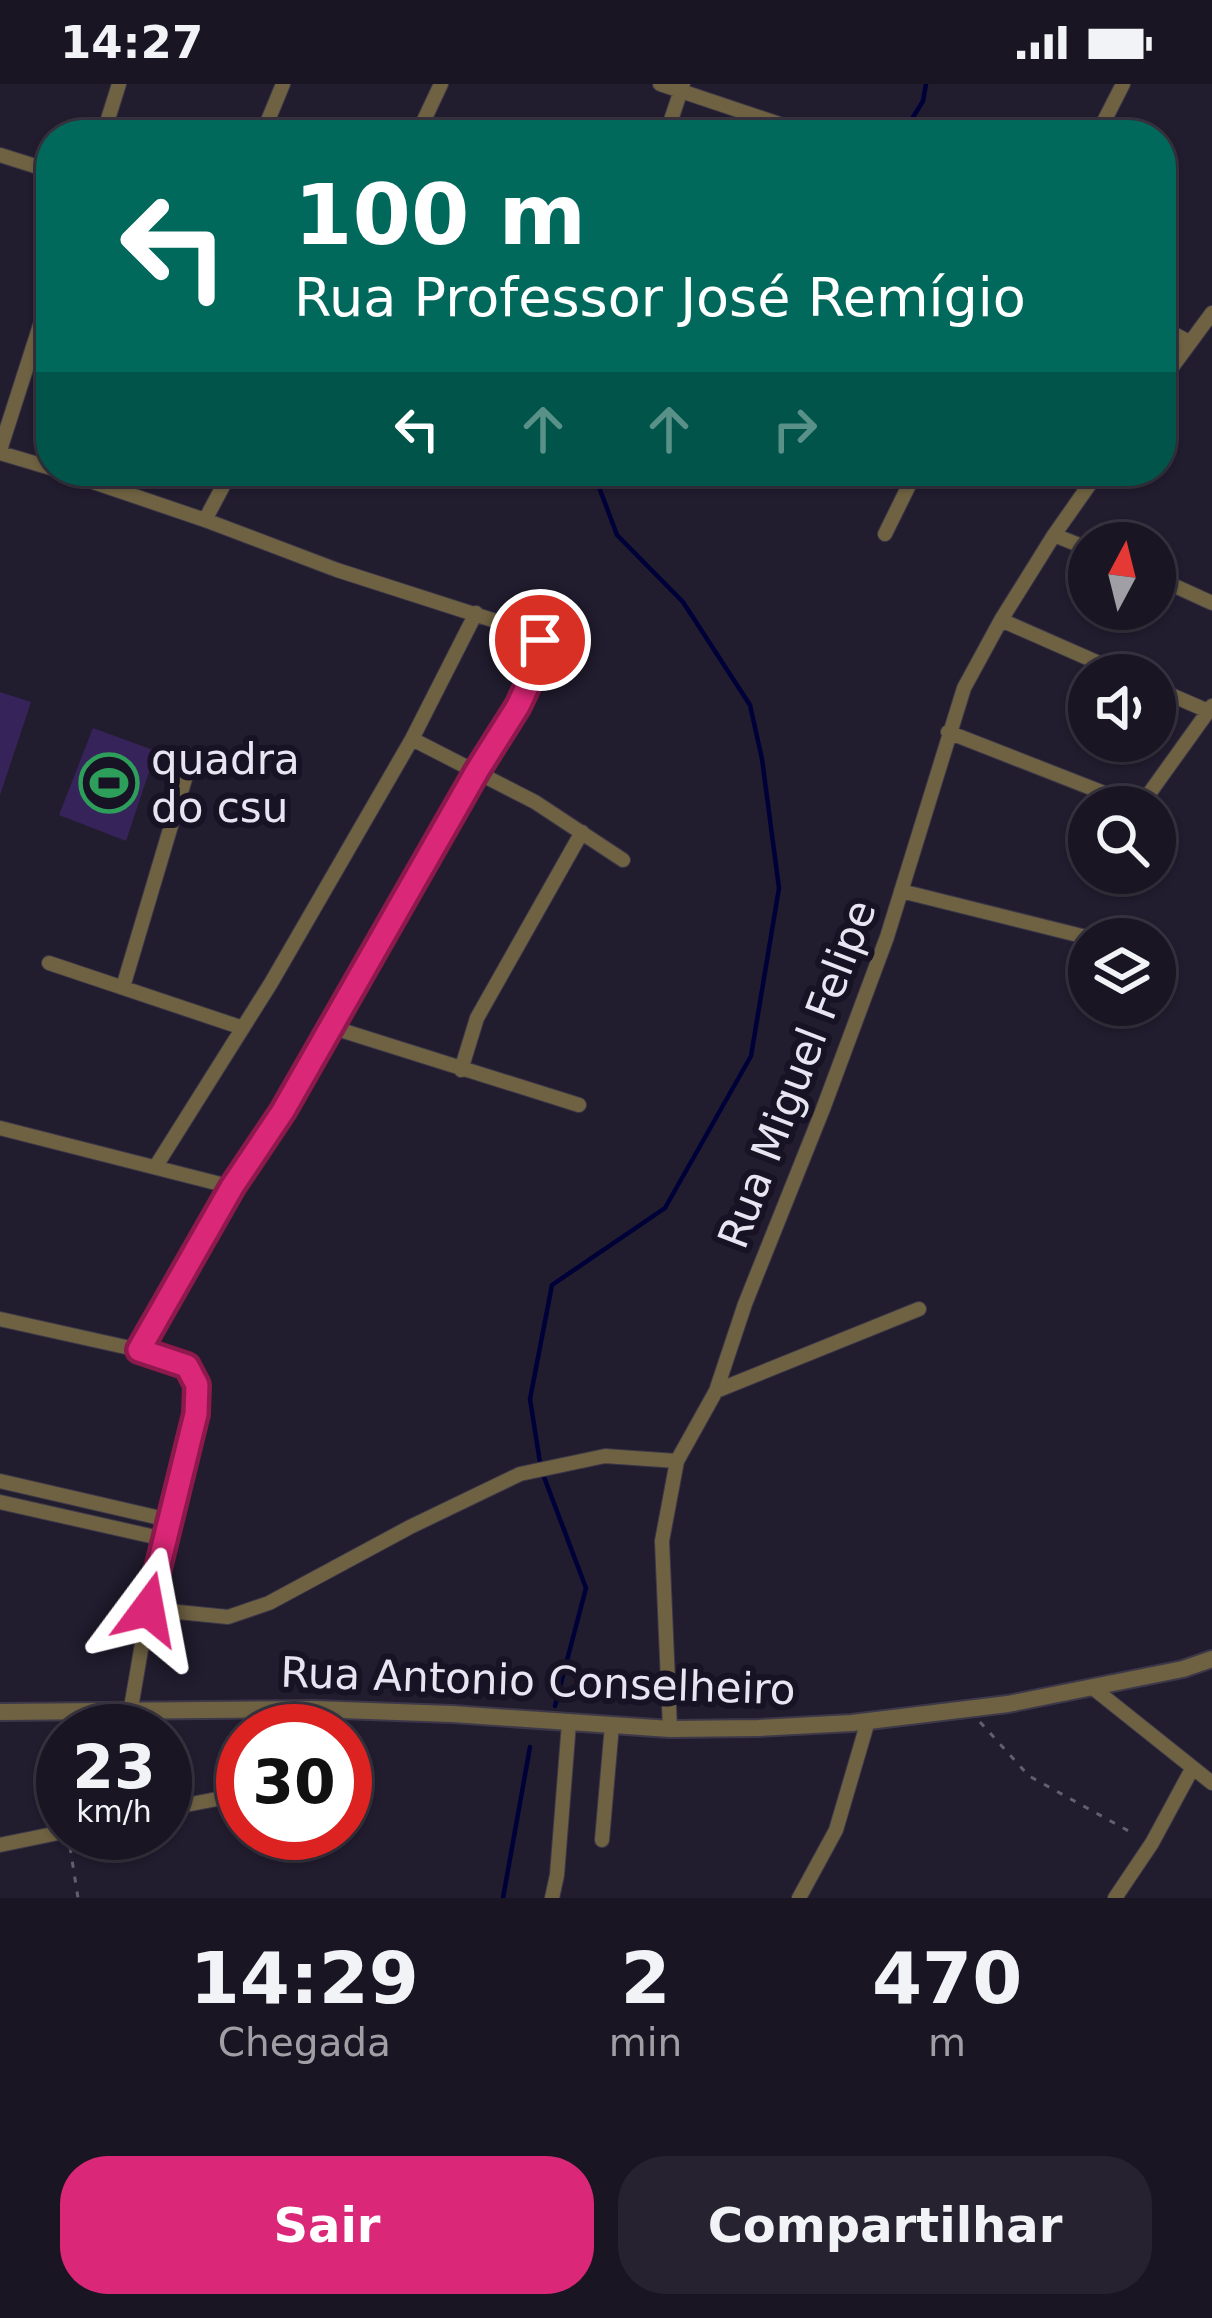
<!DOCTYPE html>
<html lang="pt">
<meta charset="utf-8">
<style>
:root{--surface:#191522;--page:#26222f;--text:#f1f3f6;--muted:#9f9fa5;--line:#373440;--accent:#db2777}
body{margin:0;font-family:"DejaVu Sans",sans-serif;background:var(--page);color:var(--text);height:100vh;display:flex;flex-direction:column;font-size:45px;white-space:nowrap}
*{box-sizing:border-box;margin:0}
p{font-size:39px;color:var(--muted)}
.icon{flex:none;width:66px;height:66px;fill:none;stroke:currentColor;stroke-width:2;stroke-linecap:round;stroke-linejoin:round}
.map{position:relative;height:1814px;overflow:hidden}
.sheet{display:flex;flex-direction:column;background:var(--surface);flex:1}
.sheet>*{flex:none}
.guide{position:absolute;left:36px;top:36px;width:1140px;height:366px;border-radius:48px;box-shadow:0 3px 9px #0004,0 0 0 3px var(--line);background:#00695c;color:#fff;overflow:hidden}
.needle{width:78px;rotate:7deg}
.tools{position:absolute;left:1068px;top:438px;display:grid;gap:24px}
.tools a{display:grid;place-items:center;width:108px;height:108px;border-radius:50%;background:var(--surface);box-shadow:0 3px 9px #0004,0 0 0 3px var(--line);font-size:60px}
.speed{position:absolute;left:36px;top:1620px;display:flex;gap:24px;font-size:60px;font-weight:700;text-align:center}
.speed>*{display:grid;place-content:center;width:156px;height:156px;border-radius:50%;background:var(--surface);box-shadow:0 3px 9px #0004,0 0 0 3px var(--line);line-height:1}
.speed small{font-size:30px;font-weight:400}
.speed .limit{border:18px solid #d22;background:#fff;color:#111}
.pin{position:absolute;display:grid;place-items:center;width:102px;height:102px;color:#fff;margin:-51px;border:6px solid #fff;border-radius:50%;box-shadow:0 3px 12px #0007}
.me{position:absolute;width:132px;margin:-66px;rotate:13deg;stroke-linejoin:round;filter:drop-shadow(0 0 9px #0008)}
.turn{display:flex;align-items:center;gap:42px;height:252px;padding:0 60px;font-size:54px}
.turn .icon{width:156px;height:156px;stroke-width:2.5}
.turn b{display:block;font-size:84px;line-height:102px}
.lanes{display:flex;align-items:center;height:114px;padding:0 60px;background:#0003;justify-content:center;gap:60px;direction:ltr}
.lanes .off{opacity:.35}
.eta{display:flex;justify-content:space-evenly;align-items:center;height:204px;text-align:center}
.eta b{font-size:72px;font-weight:800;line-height:84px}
.cta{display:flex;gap:24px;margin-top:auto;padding:24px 60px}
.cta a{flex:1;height:138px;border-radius:48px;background:var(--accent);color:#fff;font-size:48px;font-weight:800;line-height:138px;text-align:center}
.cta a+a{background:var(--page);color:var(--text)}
.status{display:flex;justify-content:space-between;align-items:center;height:84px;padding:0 60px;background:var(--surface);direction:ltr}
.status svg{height:33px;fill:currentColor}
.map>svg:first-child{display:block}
</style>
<div class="status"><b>14:27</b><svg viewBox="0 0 49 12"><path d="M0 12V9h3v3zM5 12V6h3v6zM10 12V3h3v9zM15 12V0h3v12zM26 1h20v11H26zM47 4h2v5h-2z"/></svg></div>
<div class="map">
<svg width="1212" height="1814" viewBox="0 0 1212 1814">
<rect width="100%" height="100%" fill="#211c2e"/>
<path fill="#362359" d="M0,608L31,618L0,711Z
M93,644L156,667L126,757L59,731Z"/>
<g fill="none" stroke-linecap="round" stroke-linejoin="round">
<path stroke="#000039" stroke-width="4.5" d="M902,51L923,17L926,0
M555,1622L586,1504L541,1385L530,1315L552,1201L665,1124L751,972L779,804L762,675L750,621L683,518L617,451L596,395L603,387
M503,1814L530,1663"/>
<defs>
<path id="minor" d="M660,0L812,51
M103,51L119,0
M262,51L283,0
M417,51L441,0
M666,51L683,0
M1097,51L1123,0
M0,71L51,87
M1161,243L1189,258
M1161,298L1212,229
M0,366L51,207
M0,369L51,384
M61,387L205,436L337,486L533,549L540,556L541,570L517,622L477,687L283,1027L232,1103L139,1266
M205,436L231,387
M885,450L916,387
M1054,451L1089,465
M1155,493L1212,519
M1001,536L1126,591
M1155,604L1208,627
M948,648L1127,718L1142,717L1146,714L1212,622
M412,655L535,718L623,776
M901,807L1094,855
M49,879L243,944
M123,903L190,678
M331,943L579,1021
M461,986L477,934L582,748
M0,1044L232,1103
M156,1082L271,899L412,655L476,529
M0,1235L139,1266L187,1283L197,1301L196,1330L148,1525L127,1647
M716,1307L919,1225
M0,1397L169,1436
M0,1418L164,1455
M148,1525L228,1533L269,1519L410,1443L520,1390L605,1372L677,1377
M1093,1604L1212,1699
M670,1645L662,1457L677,1377L716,1307L745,1220L823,1025L887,853L964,604L1001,536L1054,451L1099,387
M312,1647L314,1625
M165,1725L243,1710
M602,1756L612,1641
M0,1761L63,1748
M552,1814L557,1791L569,1639
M799,1814L836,1746L868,1637
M1115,1814L1152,1759L1192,1685"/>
<path id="tertiary" d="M0,1628L314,1625L452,1630L670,1645L759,1644L852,1639L1008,1620L1183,1585L1212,1575"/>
</defs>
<use href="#minor" stroke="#3d3849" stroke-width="16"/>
<use href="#tertiary" stroke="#3d3849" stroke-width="20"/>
<path stroke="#635f6f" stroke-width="3" stroke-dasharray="6 9" stroke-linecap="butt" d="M980,1638L1029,1692L1136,1751
M70,1763L78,1814"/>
<use href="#minor" stroke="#6f6242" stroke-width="14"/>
<use href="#tertiary" stroke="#6f6242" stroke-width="16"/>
</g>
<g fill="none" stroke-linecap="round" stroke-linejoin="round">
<defs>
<path id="route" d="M148,1525L196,1330L197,1301L187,1282L139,1266L232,1103L283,1027L477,687L518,622L540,575V556"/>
</defs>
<use href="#route" stroke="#8e194d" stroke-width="30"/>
<use href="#route" stroke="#db2777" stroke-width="21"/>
</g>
<defs>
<symbol id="stadium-ring" viewBox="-11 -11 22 22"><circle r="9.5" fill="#181324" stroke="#2e9e5b" stroke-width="1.5"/><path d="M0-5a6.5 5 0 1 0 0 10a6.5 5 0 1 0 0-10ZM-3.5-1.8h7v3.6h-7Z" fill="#2e9e5b"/></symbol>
</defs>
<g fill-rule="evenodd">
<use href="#stadium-ring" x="76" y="666" width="66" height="66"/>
</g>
<g text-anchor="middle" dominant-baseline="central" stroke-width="12" stroke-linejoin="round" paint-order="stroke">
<g font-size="42" fill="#e8e5f2" stroke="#181324" text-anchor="start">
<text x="151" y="675">quadra<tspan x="151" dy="48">do csu</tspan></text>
</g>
<g font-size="42" fill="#e8e5f2" stroke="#181324">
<text transform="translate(797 990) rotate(-69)">Rua Miguel Felipe</text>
<text transform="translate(538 1597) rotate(2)">Rua Antonio Conselheiro</text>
</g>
</g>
</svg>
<div class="tools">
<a><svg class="needle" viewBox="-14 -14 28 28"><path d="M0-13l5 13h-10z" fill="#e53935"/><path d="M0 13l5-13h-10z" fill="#9f9fa5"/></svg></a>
<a><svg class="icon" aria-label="sound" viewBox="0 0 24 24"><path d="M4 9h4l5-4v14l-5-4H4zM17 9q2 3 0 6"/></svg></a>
<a><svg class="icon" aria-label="search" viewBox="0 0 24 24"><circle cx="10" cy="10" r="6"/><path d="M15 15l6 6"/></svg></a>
<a><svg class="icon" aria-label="layers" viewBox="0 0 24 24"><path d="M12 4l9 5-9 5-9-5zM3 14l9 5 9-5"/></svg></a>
</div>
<div class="speed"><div>23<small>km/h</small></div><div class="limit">30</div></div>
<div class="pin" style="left:540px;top:556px;background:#d93025"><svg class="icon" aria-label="arrive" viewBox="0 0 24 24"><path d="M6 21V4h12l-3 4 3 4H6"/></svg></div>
<svg class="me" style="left:148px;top:1525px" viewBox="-20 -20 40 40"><path d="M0-17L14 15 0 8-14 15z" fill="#db2777" stroke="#fff" stroke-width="4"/></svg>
<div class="guide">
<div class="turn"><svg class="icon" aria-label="left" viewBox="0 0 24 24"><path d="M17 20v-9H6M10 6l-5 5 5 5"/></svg><div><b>100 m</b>Rua Professor José Remígio</div></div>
<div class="lanes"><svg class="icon" aria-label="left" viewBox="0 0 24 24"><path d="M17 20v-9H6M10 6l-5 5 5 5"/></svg><svg class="icon off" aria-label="ahead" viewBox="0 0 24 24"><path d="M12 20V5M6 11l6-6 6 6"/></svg><svg class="icon off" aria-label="ahead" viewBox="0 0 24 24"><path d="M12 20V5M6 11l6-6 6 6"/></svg><svg class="icon off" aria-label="right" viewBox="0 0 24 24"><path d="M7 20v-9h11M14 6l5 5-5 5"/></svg></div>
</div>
</div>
<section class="sheet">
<div class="eta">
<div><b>14:29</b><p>Chegada</p></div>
<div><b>2</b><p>min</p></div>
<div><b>470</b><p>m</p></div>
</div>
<div class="cta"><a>Sair</a><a>Compartilhar</a></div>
</section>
